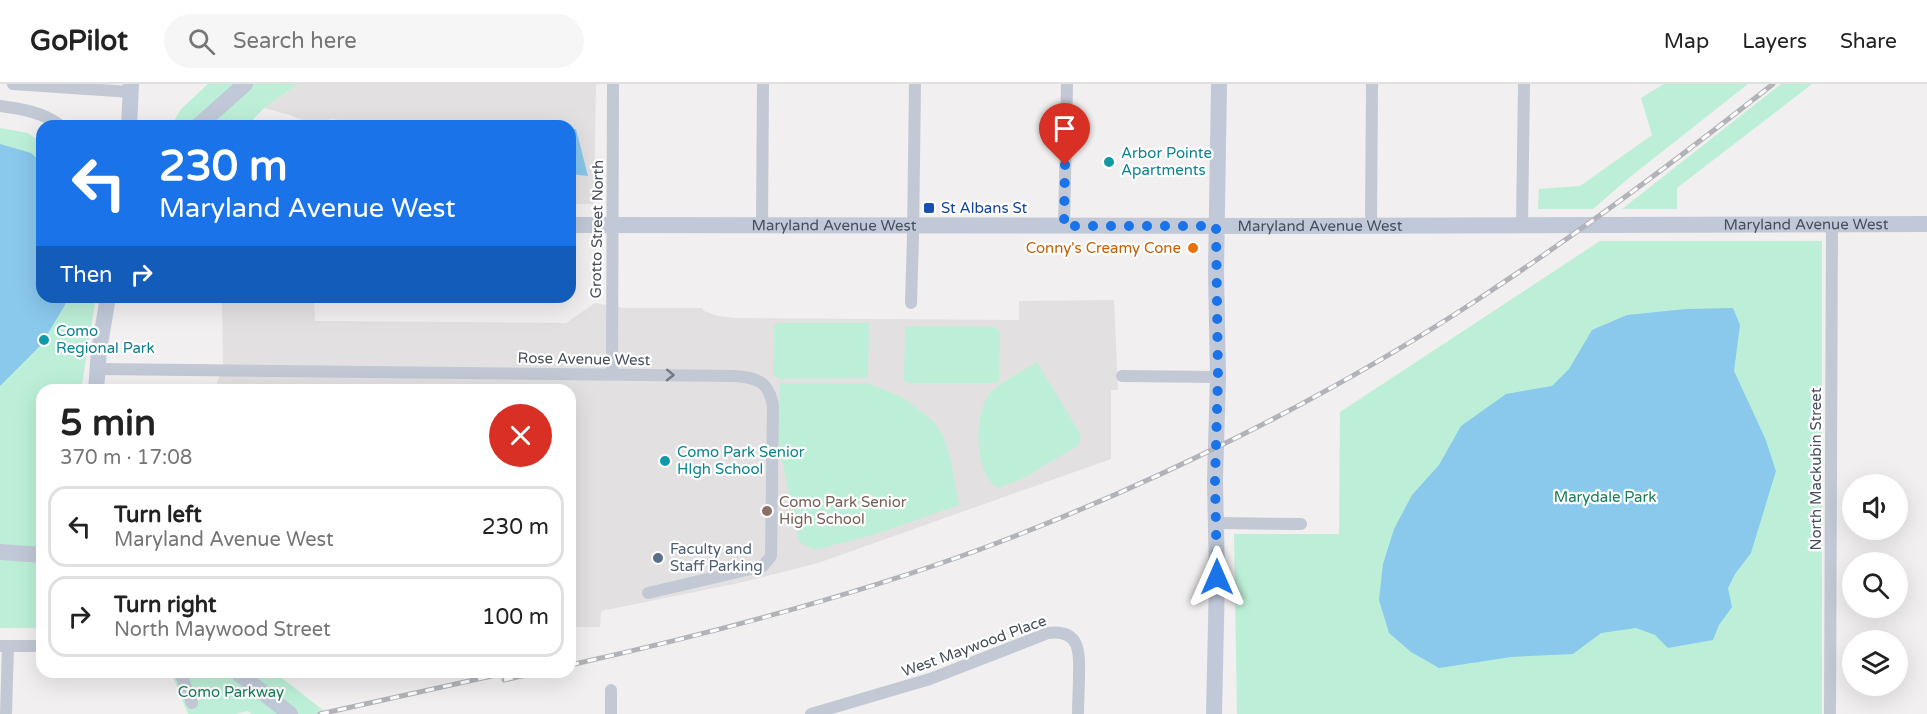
<!DOCTYPE html>
<meta charset="utf-8">
<style>
:root{--surface:#fff;--page:#f6f6f6;--text:#222;--muted:#767676;--line:#e0e0e0}
body{margin:0;font-family:"Varela Round",sans-serif;background:var(--page);color:var(--text);height:100vh;display:flex;flex-direction:column;font-size:22px;white-space:nowrap}
*{box-sizing:border-box;margin:0}
p{font-size:20px;color:var(--muted)}
.icon{flex:none;width:33px;height:33px;fill:none;stroke:currentColor;stroke-width:2;stroke-linecap:round;stroke-linejoin:round}
.map{position:relative;flex:1;overflow:hidden}
.details{position:absolute;left:36px;top:300px;width:540px;height:294px;display:flex;flex-direction:column;background:var(--surface);border-radius:18px;box-shadow:0 6px 24px #0002}
.details>*{flex:none}
.banner{position:absolute;left:36px;top:36px;width:540px;height:183px;border-radius:18px;box-shadow:0 6px 24px #0002;background:#1a73e8;color:#fff;overflow:hidden}
.buttons{position:absolute;left:1842px;top:390px;display:grid;gap:12px}
.buttons a{display:grid;place-items:center;width:66px;height:66px;border-radius:50%;background:var(--surface);box-shadow:0 6px 24px #0002;font-size:30px}
.pin{position:absolute;display:grid;place-items:center;width:51px;height:51px;color:#fff;margin:-62px -26px;border-radius:50% 50% 50% 0;rotate:-45deg;box-shadow:0 0 6px #0007}
.pin .icon{rotate:45deg}
.me{position:absolute;width:66px;margin:-33px;rotate:0deg;stroke-linejoin:round;filter:drop-shadow(0 0 4px #0008)}
.turn{display:flex;align-items:center;gap:21px;height:126px;padding:0 24px;font-size:27px}
.turn .icon{width:78px;height:78px;stroke-width:2.5}
.turn b{display:block;font-size:42px;line-height:51px}
.then{display:flex;align-items:center;height:57px;padding:0 24px;background:#0003;gap:12px;font-size:22px}
.round{display:grid;place-items:center;flex:none;width:63px;height:63px;border-radius:32px;background:var(--page)}
.head{display:flex;align-items:center;justify-content:space-between;height:102px;padding:0 24px}
h1{font-size:36px;font-weight:700;line-height:45px}
ul{padding:0;list-style:none}
li{display:flex;align-items:center;gap:18px;height:81px;margin:0 12px 9px;padding:0 12px;border:3px solid var(--line);border-radius:18px}
li div{flex:1}
li b{display:block;font-size:22px}
li em{font-style:normal}
header{display:flex;align-items:center;gap:36px;box-sizing:border-box;height:84px;padding:0 30px;background:var(--surface);border-bottom:2px solid var(--line)}
header strong{font-size:28px}
nav{display:flex;gap:33px;margin-inline-start:auto;font-size:21px}
.search{width:420px;height:54px;background:var(--page);display:flex;align-items:center;gap:15px;box-sizing:border-box;padding:0 21px;border-radius:33px;color:var(--muted);font-size:22px}
.map>svg:first-child{display:block}
</style>
<header>
<strong>GoPilot</strong>
<div class="search"><svg class="icon" aria-label="search" viewBox="0 0 24 24"><circle cx="10" cy="10" r="6"/><path d="M15 15l6 6"/></svg>Search here</div>
<nav><a>Map</a><a>Layers</a><a>Share</a></nav>
</header>
<div class="map">
<svg width="1927" height="630" viewBox="0 0 1927 630">
<rect width="100%" height="100%" fill="#f1efef"/>
<path fill="#e2e0e1" d="M298,0H596L594,120H570V42H342L338,36L333,35L317,38L305,37L290,31L264,24Z
M222,213H314L315,237L566,239L595,219L624,224H702L704,227L717,232L736,234L1019,236V217L1114,216L1118,306H1111V375L818,479L739,499L601,527L600,543H570V306H218L217,298L223,283Z"/>
<path fill="#bdefd8" d="M208,0H298L264,24L247,42H171L181,25Z
M1664,0H1748L1630,93L1593,125H1538L1539,105L1580,102L1652,51L1641,14Z
M1781,0H1812L1677,104V125H1622Z
M0,44L28,49L42,59V213H96L81,306H42V544H0Z
M1600,157H1822V630H1237L1234,450H1339L1340,328Z
M778,239H869L868,294L780,295L773,291L774,242Z
M905,242L995,243L1000,247L999,296L996,299H908L904,295Z
M1037,278L1081,351L1079,361L1020,396L998,404C974,391 973,329 990,309C999,299 1024,286 1037,278Z
M780,299H867L902,313L932,336L943,351L951,377L959,421L873,451L814,466L799,458L778,358Z
M220,301L449,302V306H220Z
M171,588H274L328,630H252L248,627L235,630H188Z"/>
<path fill="#8ac8ec" d="M570,45H576L588,92L570,90Z
M0,60L31,69L42,79V213H66L65,221L41,261L0,302Z
M1733,224L1740,241L1734,287L1765,354L1776,387L1751,469L1735,490L1728,504L1732,523L1719,541L1713,556L1668,564L1655,551L1636,544L1601,549L1573,570L1511,573L1439,584L1411,568L1389,549L1379,516L1383,480L1394,445L1412,411L1439,381L1461,342L1506,310L1552,302L1569,285L1592,246L1627,231L1686,225Z"/>
<g fill="none" stroke-linecap="round" stroke-linejoin="round">
<path stroke="#c2c8d4" stroke-width="12" d="M13,0L131,8
M0,22C22,25 43,28 61,42
M762,140L763,0
M1522,141L1524,0
M1064,142L1067,0
M1371,142L1372,0
M911,219L913,152L915,0
M97,285L733,292C756,293 769,297 773,322L771,472L763,482L648,509
M612,291L613,0
M1122,292L1218,293
M1217,439L1301,440
M1,562H42
M180,588L192,619
M6,630L8,562
M611,630V606
M811,630L930,595L1048,549C1080,545 1080,568 1079,592C1079,605 1078,617 1078,630
M1830,630L1832,140"/>
<g stroke="#c1c9d8" stroke-width="16">
<path d="M129,42L131,0"/>
<path d="M198,42L245,0"/>
<path id="s1" d="M570,141L1294,142L1927,140"/>
<path d="M96,306L99,266L108,213"/>
<path d="M0,468L42,471"/>
<path d="M237,588L290,630"/>
<path d="M1214,630L1217,493L1215,396L1218,293L1216,188L1219,0"/>
</g>
<defs>
<path id="rail" d="M570,581C709,550 847,514 981,465C1150,402 1326,315 1477,216C1579,149 1677,76 1773,0
M504,596L538,588
M320,630L510,588"/>
</defs>
<use href="#rail" stroke="#b1b3b9" stroke-width="5"/>
<use href="#rail" stroke="#fff" stroke-width="3" stroke-dasharray="9" stroke-linecap="butt"/>
</g>
<defs><path id="oneway-chevron" d="M-2-3.5L2.5 0L-2 3.5" fill="none" stroke-width="1.6" stroke-linecap="round" stroke-linejoin="round" transform="scale(1.5)"/></defs>
<use stroke="#727986" href="#oneway-chevron" transform="translate(670 291) rotate(1)"/>
<g fill="none" stroke-linecap="round" stroke-linejoin="round">
<path stroke="#1a73e8" stroke-width="10" stroke-dasharray="0 18" d="M1065,81L1064,142H1216L1218,293L1215,396L1217,493"/>
</g>
<g fill="#0f9aa8" stroke="#fff" stroke-width="2">
<circle cx="1109" cy="78" r="6"/>
<circle cx="44" cy="256" r="6"/>
<circle cx="665" cy="377" r="6"/>
</g>
<rect fill="#1a4fb4" stroke="#fff" stroke-width="2" x="923" y="118" width="12" height="12" rx="3"/>
<circle fill="#e8710a" stroke="#fff" stroke-width="2" cx="1193" cy="164" r="6"/>
<circle fill="#8d6e63" stroke="#fff" stroke-width="2" cx="767" cy="427" r="6"/>
<circle fill="#5c6f8a" stroke="#fff" stroke-width="2" cx="658" cy="474" r="6"/>
<g text-anchor="middle" dominant-baseline="central" stroke-width="4.5" stroke-linejoin="round" paint-order="stroke">
<g font-size="15" fill="#0d838f" stroke="#fff" text-anchor="start">
<text x="1121" y="69">Arbor Pointe<tspan x="1121" dy="17">Apartments</tspan></text>
<text x="56" y="247">Como<tspan x="56" dy="17">Regional Park</tspan></text>
<text x="677" y="368">Como Park Senior<tspan x="677" dy="17">HIgh School</tspan></text>
</g>
<g font-size="15" fill="#164399" stroke="#fff" text-anchor="start">
<text x="941" y="124">St Albans St</text>
</g>
<g font-size="15" fill="#474f5c" stroke="#fff">
<text stroke="none"><textPath href="#s1" startOffset="264">Maryland Avenue West</textPath></text>
<text stroke="none"><textPath href="#s1" startOffset="1236">Maryland Avenue West</textPath></text>
<text stroke="none"><textPath href="#s1" startOffset="750">Maryland Avenue West</textPath></text>
<text transform="translate(597 145) rotate(-89)">Grotto Street North</text>
<text transform="translate(584 275) rotate(1)">Rose Avenue West</text>
<text transform="translate(1816 385) rotate(-90)">North Mackubin Street</text>
<text transform="translate(974 562) rotate(-20)">West Maywood Place</text>
</g>
<g font-size="15" fill="#c56008" stroke="#fff" text-anchor="end">
<text x="1181" y="164">Conny's Creamy Cone</text>
</g>
<g font-size="15" fill="#177e5b" stroke="#fff">
<text x="1605" y="413">Marydale Park</text>
<text x="231" y="608">Como Parkway</text>
</g>
<g font-size="15" fill="#785e54" stroke="#fff" text-anchor="start">
<text x="779" y="418">Como Park Senior<tspan x="779" dy="17">High School</tspan></text>
</g>
<g font-size="15" fill="#4e5e75" stroke="#fff" text-anchor="start">
<text x="670" y="465">Faculty and<tspan x="670" dy="17">Staff Parking</tspan></text>
</g>
</g>
</svg>
<div class="buttons">
<a><svg class="icon" aria-label="sound" viewBox="0 0 24 24"><path d="M4 9h4l5-4v14l-5-4H4zM17 9q2 3 0 6"/></svg></a>
<a><svg class="icon" aria-label="search" viewBox="0 0 24 24"><circle cx="10" cy="10" r="6"/><path d="M15 15l6 6"/></svg></a>
<a><svg class="icon" aria-label="layers" viewBox="0 0 24 24"><path d="M12 4l9 5-9 5-9-5zM3 14l9 5 9-5"/></svg></a>
</div>
<div class="pin" style="left:1065px;top:81px;background:#d93025"><svg class="icon" aria-label="arrive" viewBox="0 0 24 24"><path d="M6 21V4h12l-3 4 3 4H6"/></svg></div>
<svg class="me" style="left:1217px;top:493px" viewBox="-20 -20 40 40"><path d="M0-17L14 15 0 8-14 15z" fill="#1a73e8" stroke="#fff" stroke-width="4"/></svg>
<div class="banner">
<div class="turn"><svg class="icon" aria-label="left" viewBox="0 0 24 24"><path d="M17 20v-9H6M10 6l-5 5 5 5"/></svg><div><b>230 m</b>Maryland Avenue West</div></div>
<div class="then">Then<svg class="icon" aria-label="right" viewBox="0 0 24 24"><path d="M7 20v-9h11M14 6l5 5-5 5"/></svg></div>
</div>
<section class="details">
<div class="head"><div><h1>5 min</h1><p>370 m · 17:08</p></div><a class="round" style="background:#d93025;color:#fff"><svg class="icon" aria-label="close" viewBox="0 0 24 24"><path d="M6 6l12 12M18 6L6 18"/></svg></a></div>
<ul>
<li><svg class="icon" aria-label="left" viewBox="0 0 24 24"><path d="M17 20v-9H6M10 6l-5 5 5 5"/></svg><div><b>Turn left</b><p>Maryland Avenue West</p></div><em>230 m</em></li>
<li><svg class="icon" aria-label="right" viewBox="0 0 24 24"><path d="M7 20v-9h11M14 6l5 5-5 5"/></svg><div><b>Turn right</b><p>North Maywood Street</p></div><em>100 m</em></li>
</ul>
</section>
</div>
